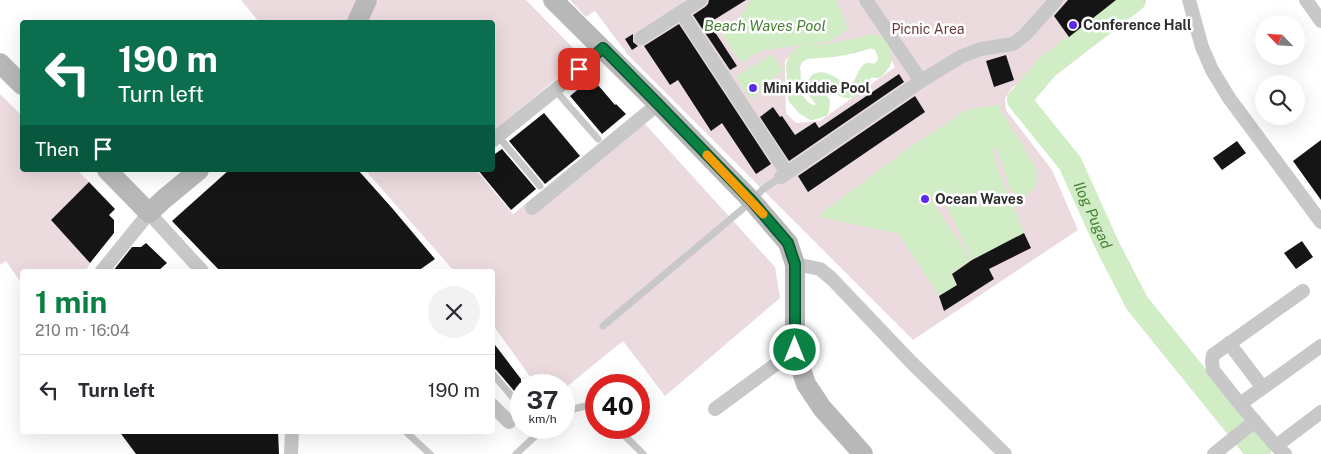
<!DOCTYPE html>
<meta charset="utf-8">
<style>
:root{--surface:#fff;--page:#f2f2f3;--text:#2b2b33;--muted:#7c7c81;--line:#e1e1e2;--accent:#0b8043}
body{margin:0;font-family:"Public Sans",sans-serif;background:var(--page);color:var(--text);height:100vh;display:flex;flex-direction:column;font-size:19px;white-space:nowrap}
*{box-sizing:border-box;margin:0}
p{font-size:16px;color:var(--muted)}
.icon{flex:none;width:28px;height:28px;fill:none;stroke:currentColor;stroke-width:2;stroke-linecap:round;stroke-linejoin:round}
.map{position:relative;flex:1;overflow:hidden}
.side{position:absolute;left:20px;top:269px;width:475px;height:165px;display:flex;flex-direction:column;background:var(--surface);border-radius:5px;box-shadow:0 5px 20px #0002}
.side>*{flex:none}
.hud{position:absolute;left:20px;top:20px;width:475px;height:152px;border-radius:5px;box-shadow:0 5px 20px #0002;background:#0b6e4f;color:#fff;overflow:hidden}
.needle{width:32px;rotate:295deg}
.controls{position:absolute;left:1255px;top:15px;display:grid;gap:10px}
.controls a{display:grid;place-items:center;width:50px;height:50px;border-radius:50%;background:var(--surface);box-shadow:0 5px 20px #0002;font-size:25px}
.speed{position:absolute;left:510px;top:374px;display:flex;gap:10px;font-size:25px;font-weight:700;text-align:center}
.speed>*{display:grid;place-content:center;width:65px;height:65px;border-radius:50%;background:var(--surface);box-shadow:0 5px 20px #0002;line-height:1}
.speed small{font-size:12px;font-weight:400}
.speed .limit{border:8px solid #d22;background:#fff;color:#111}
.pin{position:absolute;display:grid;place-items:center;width:42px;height:42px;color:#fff;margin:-21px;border-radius:10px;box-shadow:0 2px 8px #0006}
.me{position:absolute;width:55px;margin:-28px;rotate:0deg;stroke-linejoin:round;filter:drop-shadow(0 0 4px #0008)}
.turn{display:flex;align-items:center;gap:18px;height:105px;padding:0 15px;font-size:22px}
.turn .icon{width:65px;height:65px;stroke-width:2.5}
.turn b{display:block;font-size:35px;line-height:42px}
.then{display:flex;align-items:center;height:48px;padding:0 15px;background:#0003;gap:10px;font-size:19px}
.round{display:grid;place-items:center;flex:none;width:52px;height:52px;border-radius:26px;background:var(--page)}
.overview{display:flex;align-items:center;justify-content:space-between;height:85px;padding:0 15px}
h1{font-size:30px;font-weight:700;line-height:38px;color:var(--accent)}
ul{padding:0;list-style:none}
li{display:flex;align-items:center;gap:15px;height:70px;padding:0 15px;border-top:1px solid var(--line)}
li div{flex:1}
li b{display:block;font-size:19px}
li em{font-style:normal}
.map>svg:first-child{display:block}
</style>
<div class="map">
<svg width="1321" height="454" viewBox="0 0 1321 454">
<rect width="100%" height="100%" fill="#fff"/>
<path fill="#ecdbde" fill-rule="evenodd" d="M241,0H359L348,22H259Z
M378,0H526L582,57L493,132L492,22H366Z
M570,0H1118L1012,88L1005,99L1006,110L1052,170L1078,230L913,340L628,55L595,11L586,17ZM876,36L895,67L820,121L796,123L786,113L785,61L792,54L832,49Z
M0,94L22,116V170H77L89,182L51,220L90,263L86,271H22V284L6,261L0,265Z
M636,113L647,126L775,267L780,298L665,396L623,341L564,389V385H536L493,325L492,271H454L365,170H476L513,214Z"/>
<path fill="#d0edc6" d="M751,0H836L848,29L830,41L760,51L741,63L721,32L738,20Z
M772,55L783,70L751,100L736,76Z
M998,105L1036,168C1038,184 1036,193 1019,197L1010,190L996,146L993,151L999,173L1024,233L972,260L946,204L933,202L971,260L952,273L957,285L939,296L899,234L820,217L826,209L836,202L906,150L968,109Z"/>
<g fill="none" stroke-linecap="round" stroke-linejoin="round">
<path stroke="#d0edc6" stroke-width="14" d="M871,41L880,44C886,57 888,61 877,71L868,70C864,74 863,80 860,84C847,100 837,84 825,80C822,79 819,79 817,80L813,86L815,92L823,102L822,110L812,113L804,108L795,98L793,65L797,57L805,52L833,50L854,46Z"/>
<path stroke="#d0edc6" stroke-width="24" id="s1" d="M1134,0L1047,67L1019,100L1070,163L1108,247L1137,303L1259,454"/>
</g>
<path fill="#151515" d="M709,0H746L709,23L737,66L730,70L693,15L705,7L708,4Z
M1068,0H1116L1069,37L1054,16Z
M679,24L771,164L756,174L722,123L711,131L678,80L670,85L644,46Z
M633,34V42L638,46L632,50L625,39Z
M1006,55L1014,80L994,87L986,61Z
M899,74L904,82L789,161L760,117L773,107L780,117L782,116L795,135L815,122L819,128Z
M592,78L615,105L616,104L626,114L602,134L570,96Z
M915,96L925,112L808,192L798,176Z
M544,113L580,156L545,184L509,141Z
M1321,140V200L1293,161Z
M1237,141L1246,153L1222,170L1213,158Z
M502,149L536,189L511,210L478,170H492V156Z
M229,170H358L392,208L435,259L418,271H220L172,221Z
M89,182L115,209L109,215L114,220V233L90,263L51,220Z
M1024,233L1031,248L989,269L994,279L944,311L939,296L957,285L952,274L972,260Z
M1302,241L1313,257L1296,269L1284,253Z
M146,243L167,263L158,271H113L132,247H141Z
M492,341L521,379V399L492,365Z
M119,431H278L279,454H136Z"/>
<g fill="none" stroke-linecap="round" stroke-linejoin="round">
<path stroke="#c8c8c8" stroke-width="7" d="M555,90L598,139
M498,136L540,186
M603,326L752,201L762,190L781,177
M492,373L521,407
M564,413L577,408L591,405L596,409
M617,428L643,454
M405,431L430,454
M516,454L544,428"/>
<path stroke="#c8c8c8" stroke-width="14" d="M866,0L921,81
M1189,0L1202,47L1212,70L1229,98L1321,222
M1306,0L1321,21
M681,12L787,173
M641,38L700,0
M492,141L555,90L603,49
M781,177L921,81L962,56L981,49L1013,44L1025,35L1056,0
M532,208L658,104
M795,264L820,269L832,279L911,362L1005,454
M102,271L149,213L202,271
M1229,343L1263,388
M1240,404L1321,346
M492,405L509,422
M715,409L795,350
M1276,446L1321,412
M291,454L292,431
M1214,454L1255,421
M1285,454L1276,446L1240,404L1213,370L1212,361L1213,355L1303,291"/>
<path stroke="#b8b8b8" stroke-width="20" d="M553,0L658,104L752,201L788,243L795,264V350L806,384L822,408L863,454
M357,22L367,0
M0,63L22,85
M107,170L149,213L164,199L199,170"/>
</g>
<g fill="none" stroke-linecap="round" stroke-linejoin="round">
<defs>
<path id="route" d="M579,69L603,48L658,104L752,201L788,243L795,264V350"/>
</defs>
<use href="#route" stroke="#07532c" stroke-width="12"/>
<use href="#route" stroke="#0b8043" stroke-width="9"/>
<path stroke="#f59e0b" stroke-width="9" d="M707,155L763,214"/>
</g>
<g fill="#5d29ec" stroke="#fff" stroke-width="2">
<circle cx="1073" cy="25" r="5"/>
<circle cx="753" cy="88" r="5"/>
<circle cx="925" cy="199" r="5"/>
</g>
<g text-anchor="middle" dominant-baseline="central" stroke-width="5" stroke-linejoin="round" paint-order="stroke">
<g font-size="14" font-weight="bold" fill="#2e2e2e" stroke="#fff" text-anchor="start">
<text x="1083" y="25">Conference Hall</text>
<text x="763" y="88">Mini Kiddie Pool</text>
<text x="935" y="199">Ocean Waves</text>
</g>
<g font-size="14" fill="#6b3940" stroke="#fff">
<text x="928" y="29">Picnic Area</text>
</g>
<g font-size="15" font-style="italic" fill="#478033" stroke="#fff">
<text x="765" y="25">Beach Waves Pool</text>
<text stroke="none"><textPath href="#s1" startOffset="291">Ilog Pugad</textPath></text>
</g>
</g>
</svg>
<div class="controls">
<a><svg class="needle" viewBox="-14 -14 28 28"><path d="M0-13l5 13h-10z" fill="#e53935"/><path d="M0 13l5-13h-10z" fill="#7c7c81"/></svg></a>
<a><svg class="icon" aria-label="search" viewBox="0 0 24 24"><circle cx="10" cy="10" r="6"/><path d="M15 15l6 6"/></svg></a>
</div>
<div class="speed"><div>37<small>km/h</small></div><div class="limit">40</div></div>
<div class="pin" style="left:579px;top:69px;background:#d93025"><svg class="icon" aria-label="arrive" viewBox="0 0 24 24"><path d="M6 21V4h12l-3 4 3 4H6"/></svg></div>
<svg class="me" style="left:795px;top:350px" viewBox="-20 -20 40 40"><circle r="17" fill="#0b8043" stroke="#fff" stroke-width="3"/><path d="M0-11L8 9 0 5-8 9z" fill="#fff"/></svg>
<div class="hud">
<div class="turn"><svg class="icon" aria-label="left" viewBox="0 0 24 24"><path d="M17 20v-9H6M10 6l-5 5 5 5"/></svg><div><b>190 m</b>Turn left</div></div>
<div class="then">Then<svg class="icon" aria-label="arrive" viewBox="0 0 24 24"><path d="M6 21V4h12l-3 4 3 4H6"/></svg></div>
</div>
<section class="side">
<div class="overview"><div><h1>1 min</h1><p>210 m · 16:04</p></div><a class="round"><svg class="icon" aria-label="close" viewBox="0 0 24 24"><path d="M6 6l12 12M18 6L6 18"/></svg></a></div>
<ul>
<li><svg class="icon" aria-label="left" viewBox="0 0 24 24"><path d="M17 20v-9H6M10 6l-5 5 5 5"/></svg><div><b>Turn left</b></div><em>190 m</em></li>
</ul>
</section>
</div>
